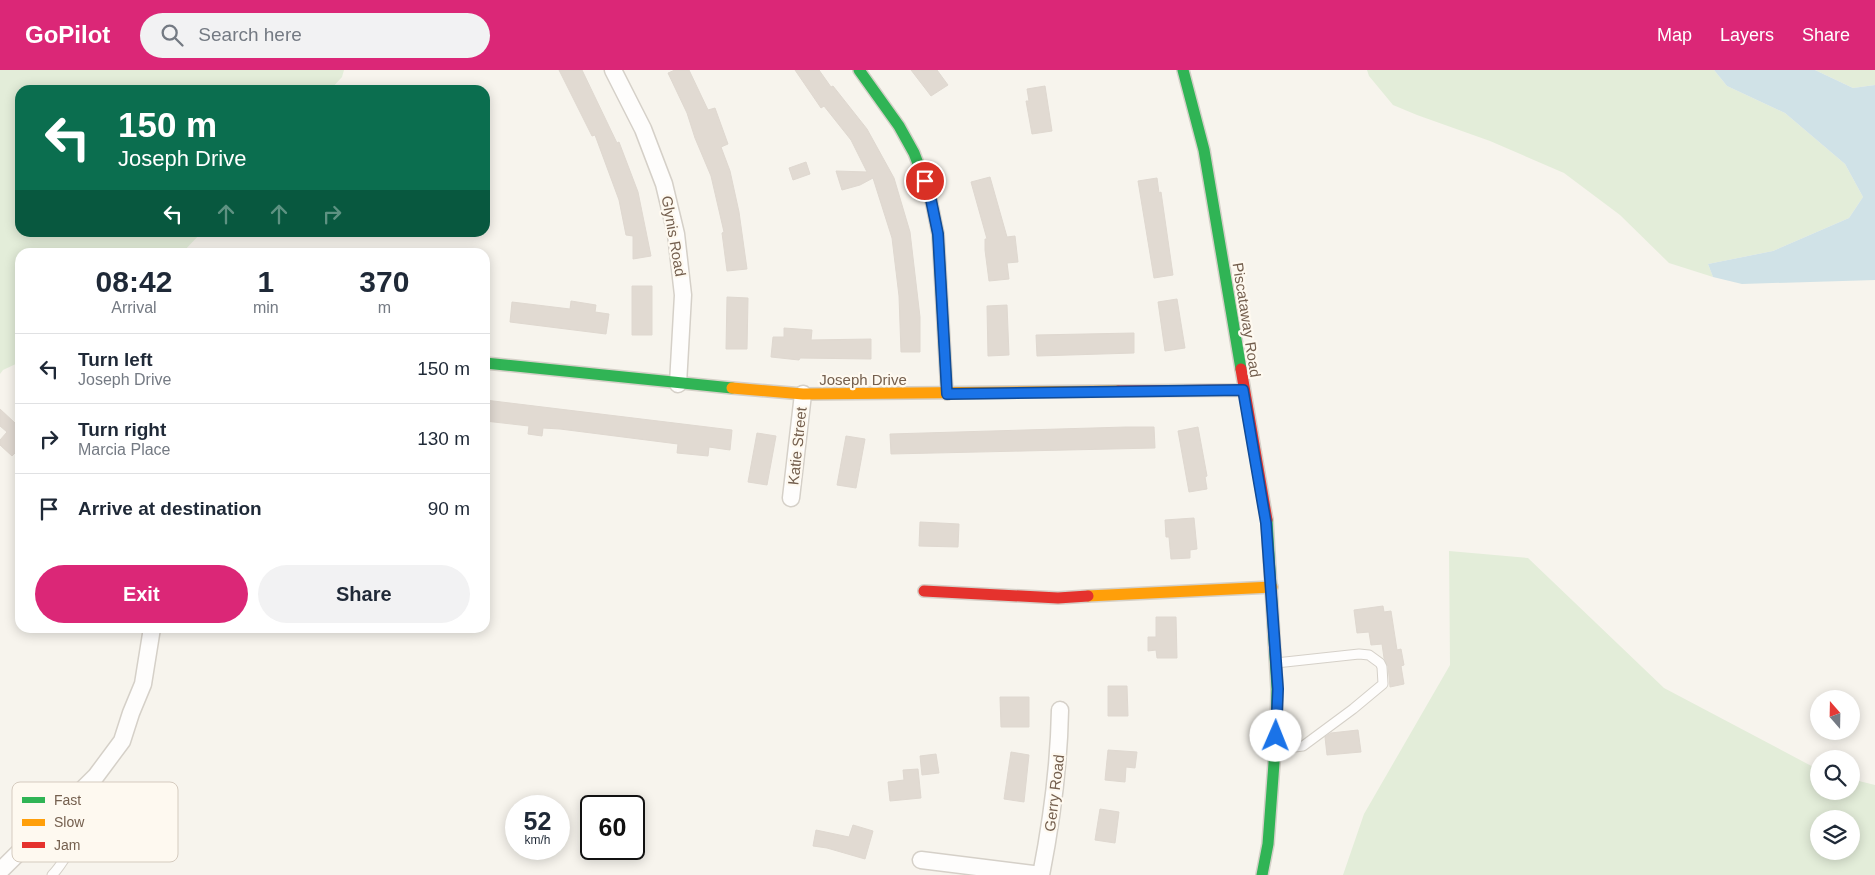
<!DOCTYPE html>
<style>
:root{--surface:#fff;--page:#f2f2f3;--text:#1f2937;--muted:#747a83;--line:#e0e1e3;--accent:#db2777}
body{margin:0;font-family:Arial,sans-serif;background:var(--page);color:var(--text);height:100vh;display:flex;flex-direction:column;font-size:19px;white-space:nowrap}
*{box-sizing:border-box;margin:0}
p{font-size:16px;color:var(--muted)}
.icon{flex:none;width:28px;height:28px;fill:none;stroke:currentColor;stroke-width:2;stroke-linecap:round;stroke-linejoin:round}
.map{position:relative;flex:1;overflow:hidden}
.panel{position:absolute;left:15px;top:178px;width:475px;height:385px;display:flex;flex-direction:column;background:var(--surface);border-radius:15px;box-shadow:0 2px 12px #0003}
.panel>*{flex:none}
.hud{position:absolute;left:15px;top:15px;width:475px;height:152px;border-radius:15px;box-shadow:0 2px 12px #0003;background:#0b6e4f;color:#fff;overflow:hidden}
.needle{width:32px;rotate:340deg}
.controls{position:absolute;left:1810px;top:620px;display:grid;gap:10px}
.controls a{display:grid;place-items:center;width:50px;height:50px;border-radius:50%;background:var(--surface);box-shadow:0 2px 12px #0003;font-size:25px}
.speed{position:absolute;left:505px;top:725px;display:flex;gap:10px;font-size:25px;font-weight:700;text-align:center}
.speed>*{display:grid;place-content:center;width:65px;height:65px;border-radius:50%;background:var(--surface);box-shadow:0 2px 12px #0003;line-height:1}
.speed small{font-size:12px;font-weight:400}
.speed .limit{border:2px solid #111;border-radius:8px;background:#fff;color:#111}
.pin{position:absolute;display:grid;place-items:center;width:42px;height:42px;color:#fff;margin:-21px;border:2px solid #fff;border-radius:50%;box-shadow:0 1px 5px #0007}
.me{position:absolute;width:55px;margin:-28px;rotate:1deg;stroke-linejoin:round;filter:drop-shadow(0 0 4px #0008)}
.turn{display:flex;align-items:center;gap:18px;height:105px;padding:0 20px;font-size:22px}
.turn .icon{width:65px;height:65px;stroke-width:2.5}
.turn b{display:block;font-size:35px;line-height:42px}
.lanes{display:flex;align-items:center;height:48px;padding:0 20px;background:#0003;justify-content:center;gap:25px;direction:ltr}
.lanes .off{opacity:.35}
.eta{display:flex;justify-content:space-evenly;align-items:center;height:85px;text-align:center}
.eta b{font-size:30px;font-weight:700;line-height:35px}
.primary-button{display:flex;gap:10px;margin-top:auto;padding:10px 20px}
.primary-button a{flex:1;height:58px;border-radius:30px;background:var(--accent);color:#fff;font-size:20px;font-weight:700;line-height:58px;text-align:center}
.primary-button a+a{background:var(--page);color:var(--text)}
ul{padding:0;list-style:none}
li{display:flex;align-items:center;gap:15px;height:70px;padding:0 20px;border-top:1px solid var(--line)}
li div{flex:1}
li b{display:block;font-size:19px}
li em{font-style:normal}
header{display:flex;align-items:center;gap:30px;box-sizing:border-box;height:70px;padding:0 25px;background:var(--accent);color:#fff}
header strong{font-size:24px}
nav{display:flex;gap:28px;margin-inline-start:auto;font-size:18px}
.search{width:350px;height:45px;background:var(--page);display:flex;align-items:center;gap:12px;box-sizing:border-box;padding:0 18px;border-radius:28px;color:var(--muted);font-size:19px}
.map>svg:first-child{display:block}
</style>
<header>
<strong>GoPilot</strong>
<div class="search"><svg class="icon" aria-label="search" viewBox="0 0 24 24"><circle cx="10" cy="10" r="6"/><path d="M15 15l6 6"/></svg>Search here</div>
<nav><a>Map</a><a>Layers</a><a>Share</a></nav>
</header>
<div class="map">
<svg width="1875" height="805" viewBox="0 0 1875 805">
<rect width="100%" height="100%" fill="#f7f4ed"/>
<path fill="#e3edd9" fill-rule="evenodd" d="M0,0H344L342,7L330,20H20V162L201,163L183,182H20V292L3,300L0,304Z
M1367,0H1714L1727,16L1785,43L1845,94L1863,127L1849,148L1773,181L1708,194L1713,207L1669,193L1620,145L1564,103L1490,71L1417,45L1393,35L1369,6Z
M1815,0H1875V15L1853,18Z
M1449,481L1528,488L1664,618L1819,700V721H1851V709L1875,715V805H1343L1364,744L1450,595ZM1819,749H1851V781H1819Z"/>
<path fill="#d0e2e7" d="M1714,0H1815L1853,18L1875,15V210L1742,214L1713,207L1708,194L1773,181L1849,148L1863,127L1845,94L1785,43L1727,16Z"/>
<path fill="#e1dad2" stroke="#dfd8d0" d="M559,0H582L617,73L619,72L638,122L651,186L633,189V166L626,165L619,130L595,65L592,66Z
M675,0H689L708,40L715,38L728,74L721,77L730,101L739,142L747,199L727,201L722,163L724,162L711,106L695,68L687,43L668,3Z
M795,0H819L831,17L833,16L867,59L894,108L910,162L920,247V282H901L899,226L892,168L873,108L860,115L842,120L836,101L867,102L851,70L824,36L821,38Z
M911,0H937L948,15L931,26Z
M1045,16L1052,61L1032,64L1026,31H1029L1027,19Z
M806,92L810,104L793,110L789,98Z
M990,107L1007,167L1015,166L1018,192L1007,193L1009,209L989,211L985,180V169H987L971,112Z
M1157,108L1159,123L1161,122L1173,205L1154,208L1138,111Z
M632,216H652V265H632Z
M727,227L748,228L747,279H726Z
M1177,229L1185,278L1165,281L1158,232Z
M571,231L596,235L595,242L609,244L606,264L510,252L512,232L570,239Z
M1007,235L1009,285L988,286L987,236Z
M784,258L812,260L811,270L871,269V289L800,288L799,290L771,287L773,267H784Z
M1134,263V283L1037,286L1036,265Z
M485,330L732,360L730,380L709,377L708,386L677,383L678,374L560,359L543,358L542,366L528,364L529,356L485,351Z
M0,339L15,353L20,348V378L12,386L0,375V370L7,362L0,356Z
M1126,357H1154L1155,378L891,384L890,364Z
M1198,357L1207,406L1205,407L1207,419L1189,422L1178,361Z
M757,363L776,366L767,415L748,412Z
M846,366L865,369L856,418L837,415Z
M1194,448L1197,479L1190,480V488L1171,489L1169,467H1166L1165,450Z
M920,452L959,454L958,477L919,476Z
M1383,536L1384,542L1391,541L1397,580L1401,579L1404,595L1401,596L1404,614L1390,617L1388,596L1384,588L1382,574L1371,575L1369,562L1357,563L1354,540Z
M1156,547H1176L1177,588H1157L1156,580L1148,581V567H1156Z
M1108,616H1127L1128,646H1108Z
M1000,627H1029V657H1001Z
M1358,660L1361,682L1327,685L1325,667L1331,663Z
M1108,680L1137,682L1135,698L1126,697L1125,712L1105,710Z
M1011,682L1029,685L1024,732L1004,729Z
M936,684L939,703L922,705L920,686Z
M918,699L921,728L890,731L888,712L904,710L903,700Z
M1100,739L1119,742L1115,773L1095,770Z
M853,755L873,761L865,789L827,778L813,776L816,760L849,767Z"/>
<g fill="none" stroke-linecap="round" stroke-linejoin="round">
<defs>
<path id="lane" d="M1276,593L1359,584L1369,585L1380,593L1382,597L1383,614L1353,639L1303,676L1278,679
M52,805C65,793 71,772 87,761C95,755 114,752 125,748"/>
<path id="street" d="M613,0L643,59L664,114L676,164L683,225L678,314
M791,428L803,324
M921,790L1041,805
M0,801L96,706L122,671L131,643L143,614L152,558
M1041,805C1052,749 1059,697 1060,640"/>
<path id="fast" d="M859,0L899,56L914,83L930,125L938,164L947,324
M1183,0L1204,80L1241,299
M485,293L732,318
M1262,805L1268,774L1276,666L1277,619L1267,450"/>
<path id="slow" d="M732,318L803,324L1118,321
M1088,526L1272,517"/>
<path id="jam" d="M1241,299L1267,450
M1118,321L1243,320
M924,521L1058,528L1088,526"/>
</defs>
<use href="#lane" stroke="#d5d0c8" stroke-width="11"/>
<use href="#street" stroke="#d5d0c8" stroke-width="19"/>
<use href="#fast" stroke="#d5d0c8" stroke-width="14"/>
<use href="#slow" stroke="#d5d0c8" stroke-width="14"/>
<use href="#jam" stroke="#d5d0c8" stroke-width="14"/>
<use href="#lane" stroke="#fefdfc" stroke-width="9"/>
<use href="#street" stroke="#fefdfc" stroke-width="16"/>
<use href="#fast" stroke="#30b455" stroke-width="11"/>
<use href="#slow" stroke="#ff9f0a" stroke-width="11"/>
<use href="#jam" stroke="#e5322d" stroke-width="11"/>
</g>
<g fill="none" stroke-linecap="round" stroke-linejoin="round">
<defs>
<path id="route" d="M925,111L930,125L938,164L947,324L1243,320L1266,453L1278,619L1276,666"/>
</defs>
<use href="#route" stroke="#114b97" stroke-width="12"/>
<use href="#route" stroke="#1a73e8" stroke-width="9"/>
</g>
<g text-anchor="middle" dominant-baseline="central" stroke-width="4.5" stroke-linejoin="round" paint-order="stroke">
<g font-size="15" fill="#745f4e" stroke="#fef9f0">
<text transform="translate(674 166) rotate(80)">Glynis Road</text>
<text transform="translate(1247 250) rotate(81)">Piscataway Road</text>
<text x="863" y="309">Joseph Drive</text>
<text transform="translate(797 376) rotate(-84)">Katie Street</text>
<text transform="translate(1054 723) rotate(-83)">Gerry Road</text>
</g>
</g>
<rect x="12" y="712" width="166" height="80" rx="8" fill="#fef9f0" stroke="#d5cbbf" stroke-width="1"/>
<rect x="22" y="727" width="23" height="6" fill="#30b455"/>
<rect x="22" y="749" width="23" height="7" fill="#ff9f0a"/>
<rect x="22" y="772" width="23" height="6" fill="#e5322d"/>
<g font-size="14" fill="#745f4e">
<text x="54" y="735">Fast</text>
<text x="54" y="757">Slow</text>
<text x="54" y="780">Jam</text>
</g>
</svg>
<div class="controls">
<a><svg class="needle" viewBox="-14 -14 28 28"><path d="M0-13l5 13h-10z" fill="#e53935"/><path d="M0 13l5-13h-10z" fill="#747a83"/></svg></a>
<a><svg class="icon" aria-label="search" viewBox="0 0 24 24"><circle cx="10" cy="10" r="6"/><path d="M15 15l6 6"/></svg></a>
<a><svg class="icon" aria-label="layers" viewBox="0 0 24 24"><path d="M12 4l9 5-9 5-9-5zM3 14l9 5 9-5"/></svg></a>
</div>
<div class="speed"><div>52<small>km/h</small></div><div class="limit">60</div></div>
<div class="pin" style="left:925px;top:111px;background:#d93025"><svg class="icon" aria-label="arrive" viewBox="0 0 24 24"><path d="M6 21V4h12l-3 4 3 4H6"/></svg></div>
<svg class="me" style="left:1276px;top:666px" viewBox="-20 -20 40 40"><circle r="19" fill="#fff"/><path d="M0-13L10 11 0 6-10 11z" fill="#1a73e8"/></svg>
<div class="hud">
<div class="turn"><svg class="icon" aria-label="left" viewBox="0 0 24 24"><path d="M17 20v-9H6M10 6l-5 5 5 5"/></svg><div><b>150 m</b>Joseph Drive</div></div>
<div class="lanes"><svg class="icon" aria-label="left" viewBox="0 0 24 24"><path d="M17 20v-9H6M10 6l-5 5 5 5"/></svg><svg class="icon off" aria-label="ahead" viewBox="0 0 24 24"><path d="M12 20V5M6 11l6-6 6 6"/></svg><svg class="icon off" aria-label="ahead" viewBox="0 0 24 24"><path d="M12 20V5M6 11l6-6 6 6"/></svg><svg class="icon off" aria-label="right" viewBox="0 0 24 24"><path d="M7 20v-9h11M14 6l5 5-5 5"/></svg></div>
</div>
<section class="panel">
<div class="eta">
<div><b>08:42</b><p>Arrival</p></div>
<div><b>1</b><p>min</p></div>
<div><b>370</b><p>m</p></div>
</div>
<ul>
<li><svg class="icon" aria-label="left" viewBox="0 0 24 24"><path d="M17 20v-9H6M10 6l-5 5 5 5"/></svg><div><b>Turn left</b><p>Joseph Drive</p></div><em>150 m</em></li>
<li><svg class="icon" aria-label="right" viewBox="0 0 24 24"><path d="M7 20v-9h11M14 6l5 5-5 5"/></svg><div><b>Turn right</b><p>Marcia Place</p></div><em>130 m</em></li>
<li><svg class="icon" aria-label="arrive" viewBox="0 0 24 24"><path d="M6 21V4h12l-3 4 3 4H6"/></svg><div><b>Arrive at destination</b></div><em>90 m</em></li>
</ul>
<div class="primary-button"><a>Exit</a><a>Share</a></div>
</section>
</div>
